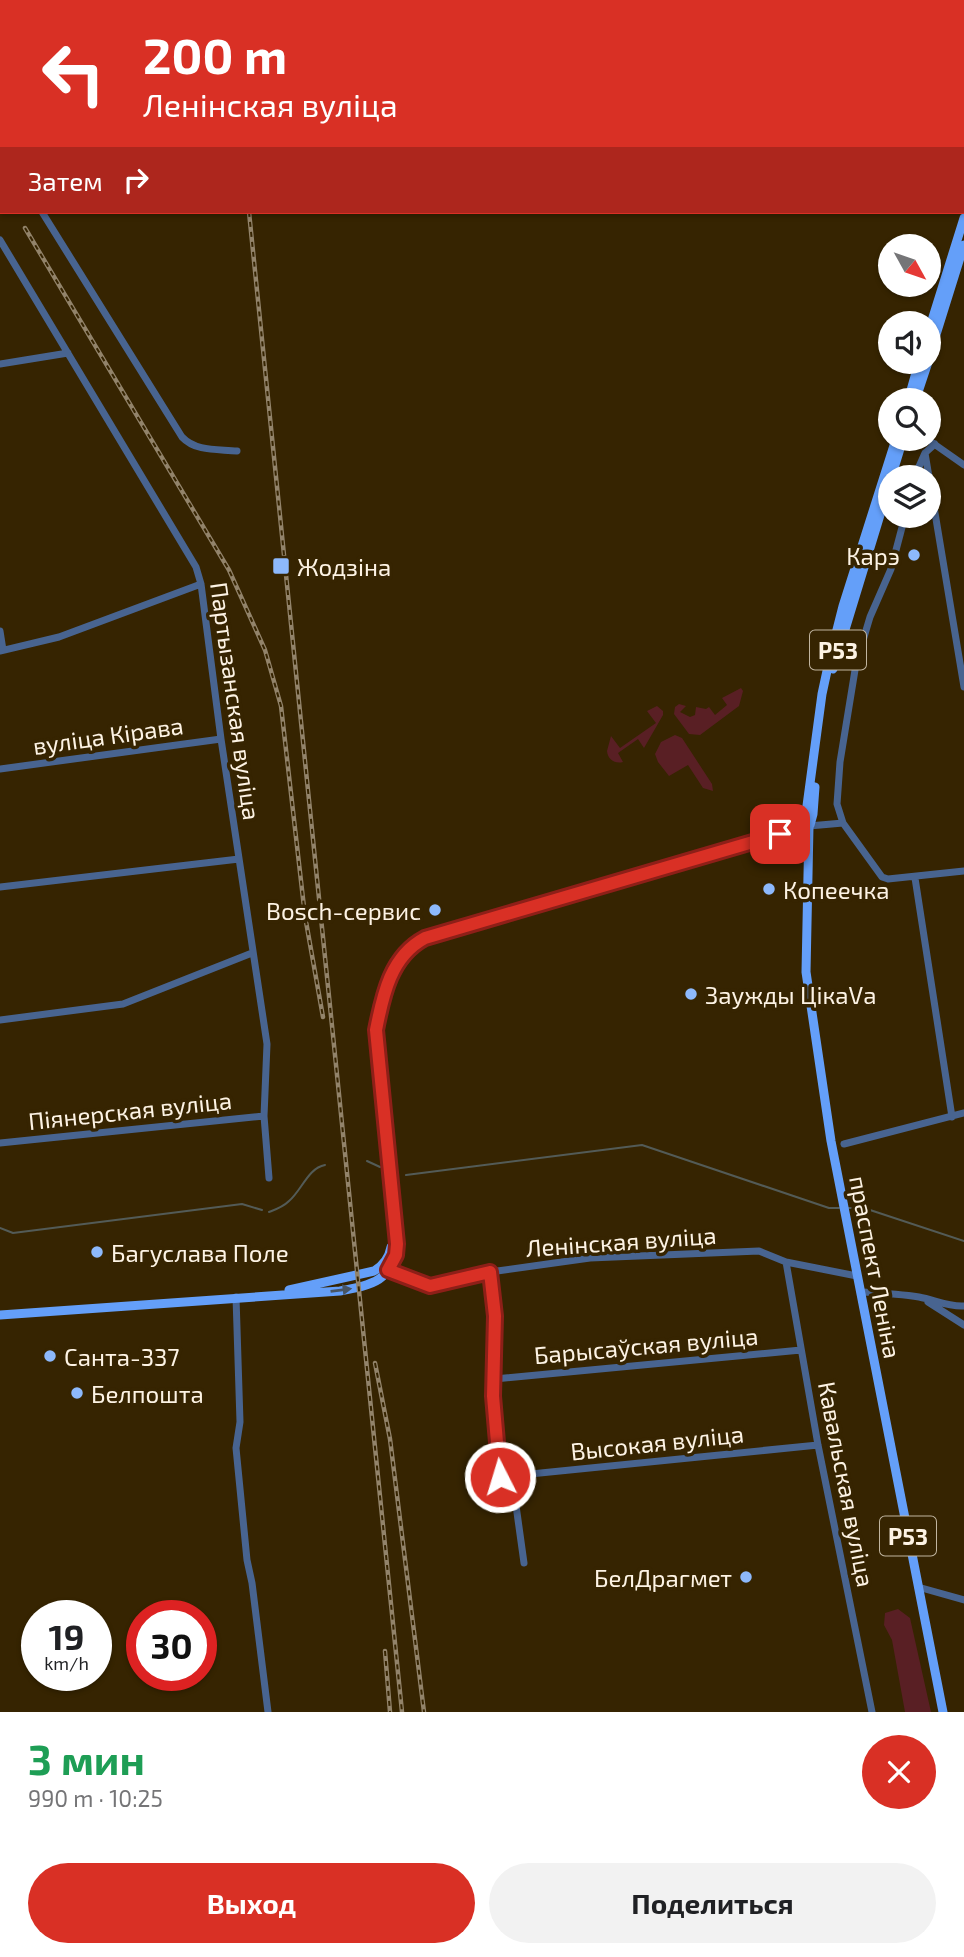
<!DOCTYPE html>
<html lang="ru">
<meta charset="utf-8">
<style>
:root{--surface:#fff;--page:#f2f2f2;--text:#202124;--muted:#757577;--accent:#d93025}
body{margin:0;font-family:"Exo 2",sans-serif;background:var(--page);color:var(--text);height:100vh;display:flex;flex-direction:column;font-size:26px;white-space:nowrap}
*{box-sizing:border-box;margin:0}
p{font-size:23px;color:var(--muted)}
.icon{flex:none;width:38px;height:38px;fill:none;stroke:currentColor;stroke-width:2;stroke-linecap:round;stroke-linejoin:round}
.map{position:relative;height:1712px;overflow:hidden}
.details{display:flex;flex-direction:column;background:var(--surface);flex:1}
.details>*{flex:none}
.hud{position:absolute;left:0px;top:0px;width:964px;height:214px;box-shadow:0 2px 5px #0004;background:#d93025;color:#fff;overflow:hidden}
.needle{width:46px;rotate:130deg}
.controls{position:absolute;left:878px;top:234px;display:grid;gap:14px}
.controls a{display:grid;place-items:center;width:63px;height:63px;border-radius:50%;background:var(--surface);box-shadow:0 2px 5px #0004;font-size:35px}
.speed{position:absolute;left:21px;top:1600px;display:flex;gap:14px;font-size:35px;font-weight:700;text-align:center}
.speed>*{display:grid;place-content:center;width:91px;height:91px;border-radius:50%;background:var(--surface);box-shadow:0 2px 5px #0004;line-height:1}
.speed small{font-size:18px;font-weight:400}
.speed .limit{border:10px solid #d22;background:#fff;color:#111}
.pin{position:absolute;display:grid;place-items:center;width:60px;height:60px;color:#fff;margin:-30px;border-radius:14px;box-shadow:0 4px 10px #0006}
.me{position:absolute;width:77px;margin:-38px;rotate:355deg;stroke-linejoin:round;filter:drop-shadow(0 0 5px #0008)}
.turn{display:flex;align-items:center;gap:24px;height:147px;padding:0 28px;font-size:32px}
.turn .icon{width:91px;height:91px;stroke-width:2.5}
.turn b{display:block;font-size:49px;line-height:60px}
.then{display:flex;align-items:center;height:66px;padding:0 28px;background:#0003;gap:14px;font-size:26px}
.round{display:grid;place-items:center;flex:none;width:74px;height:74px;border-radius:37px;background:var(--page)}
.overview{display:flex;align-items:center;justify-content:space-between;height:119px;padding:0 28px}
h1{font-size:42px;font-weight:700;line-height:52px;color:#1e9e55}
.cta{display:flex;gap:14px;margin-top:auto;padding:14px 28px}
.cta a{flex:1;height:80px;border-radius:42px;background:var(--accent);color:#fff;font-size:28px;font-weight:700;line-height:80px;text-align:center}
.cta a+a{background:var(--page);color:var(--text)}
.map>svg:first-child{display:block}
</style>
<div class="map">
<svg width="964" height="1712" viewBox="0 0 964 1712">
<rect width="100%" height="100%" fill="#362401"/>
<path fill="#591f24" d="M741,688L743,691L739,706L700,735L689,734L674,714L675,707L679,704L686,706L680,712L690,717L695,715L696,707L706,709L709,707L715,715L727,705L722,698Z
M657,706L663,711V715L644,748L638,739L618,753L623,762C615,764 608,760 607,751L611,736L620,748L656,723L647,711Z
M675,735L682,738L712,784L713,791L703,788L688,765L669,776L658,762L655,754L661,742Z
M898,1609L910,1618L931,1712H905L892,1640L884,1625L885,1613Z"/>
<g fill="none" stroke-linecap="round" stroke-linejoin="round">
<path stroke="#535b57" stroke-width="2" d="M367,1161L380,1167
M406,1175L642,1145L829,1208H839
M848,1208H864L964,1241
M269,1212C277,1209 283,1207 289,1201C302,1190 308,1168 325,1165
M0,1228L13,1233L242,1204L262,1210"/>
<path stroke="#486490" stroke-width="7" d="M0,73L2,77
M0,95L2,93
M42,212L182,437C196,452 218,449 237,451
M0,240L196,567L201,584L221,739L267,1044L264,1116L269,1178
M0,364L68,353
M927,439L964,465
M935,444L925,453L964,687
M914,478L925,453
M0,631L3,650
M0,651L59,637L201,584
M0,769L221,739
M843,823L837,804L840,762L856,664L870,617L891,569L905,516
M809,826L843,823L882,877L888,879L964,871
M915,878L952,1117
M0,887L239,859
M0,1020L123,1004L252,953
M0,1143L264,1116
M844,1144L964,1113
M786,1262L818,1445L872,1712
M388,1270L430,1286L490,1272L590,1258L759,1251L786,1262L857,1276
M490,1272L495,1316L493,1396L500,1477L514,1491L524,1563
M861,1292C880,1293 900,1294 919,1297C935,1300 948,1307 964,1306
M236,1297L240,1422L236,1448L247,1560L252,1583L268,1712
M928,1302L964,1325
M495,1379L801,1350
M500,1477L818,1445
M918,1587L964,1600"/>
<path stroke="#649ff9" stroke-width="9" d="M929,330L964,218
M929,357L964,245
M908,401L919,362
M915,401L928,362
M896,439L843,606L830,657L822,694L806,813L809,826L806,972L831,1141L943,1712
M891,478L903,439
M833,669L891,479
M810,825L813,814L815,787
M289,1290L374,1271C384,1265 389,1258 391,1247
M0,1315L340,1291C372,1285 393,1281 397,1244L376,1030C383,994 391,956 425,938L809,826"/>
<defs>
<path id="rail" d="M218,0V2
M258,0L259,2
M304,2L305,0
M249,212L402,1712
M25,228L229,570L265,650L281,706L305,916L323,1017
M375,1363L390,1439L424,1712
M385,1651L390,1712"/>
</defs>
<use href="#rail" stroke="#92836a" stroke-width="4.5"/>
<use href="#rail" stroke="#362401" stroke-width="2" stroke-dasharray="5" stroke-linecap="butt"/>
</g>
<defs><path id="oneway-solid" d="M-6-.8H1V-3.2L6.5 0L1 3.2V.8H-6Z" transform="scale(1.75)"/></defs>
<use fill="#485564" href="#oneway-solid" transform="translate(341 1290) rotate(-7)"/>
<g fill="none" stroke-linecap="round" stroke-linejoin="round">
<defs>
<path id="route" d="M500,1477L493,1396L495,1316L490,1272L430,1286L388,1270L396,1255L397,1244L376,1030C383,994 391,956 425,938L780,834"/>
</defs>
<use href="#route" stroke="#8d1f18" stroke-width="18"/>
<use href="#route" stroke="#d93025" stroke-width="12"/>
</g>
<g fill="#8db9fc" stroke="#362401" stroke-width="2.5">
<circle cx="914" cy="555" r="7"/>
<rect x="272" y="557" width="18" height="18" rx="3.5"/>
<circle cx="769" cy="889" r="7"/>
<circle cx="435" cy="910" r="7"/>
<circle cx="691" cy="994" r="7"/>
<circle cx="97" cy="1252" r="7"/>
<circle cx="50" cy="1356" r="7"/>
<circle cx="77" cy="1393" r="7"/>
<circle cx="746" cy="1577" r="7"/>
</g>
<g text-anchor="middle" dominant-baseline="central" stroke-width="7" stroke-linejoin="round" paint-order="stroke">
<g fill="#362401" stroke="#c1b5a0" stroke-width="2">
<rect x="810" y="630.5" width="56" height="39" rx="5"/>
<rect x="880" y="1516.5" width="56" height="39" rx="5"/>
</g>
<g font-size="23" font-weight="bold" fill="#fdf3e4">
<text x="838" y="650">Р53</text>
<text x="908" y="1536">Р53</text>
</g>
<g font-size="24" fill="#fdf3e4" stroke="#362401" text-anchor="start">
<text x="900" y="555" text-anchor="end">Карэ</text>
<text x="297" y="566">Жодзіна</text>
<text x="783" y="889">Копеечка</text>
<text x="421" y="910" text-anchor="end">Bosch-сервис</text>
<text x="705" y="994">Заужды ЦікаVа</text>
<text x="111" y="1252">Багуслава Поле</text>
<text x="64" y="1356">Санта-337</text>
<text x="91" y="1393">Белпошта</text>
<text x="732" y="1577" text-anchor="end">БелДрагмет</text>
</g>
<g font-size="24" fill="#fdf3e4" stroke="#362401">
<text transform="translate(236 701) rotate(82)">Партызанская вуліца</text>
<text transform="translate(108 735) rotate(-8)">вуліца Кірава</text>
<text transform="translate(130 1110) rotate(-6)">Піянерская вуліца</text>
<text transform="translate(621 1241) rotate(-4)">Ленінская вуліца</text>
<text transform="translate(876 1267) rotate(79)">праспект Леніна</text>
<text transform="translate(646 1345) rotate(-5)">Барысаўская вуліца</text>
<text transform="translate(657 1442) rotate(-6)">Высокая вуліца</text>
<text transform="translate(847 1484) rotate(79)">Кавальская вуліца</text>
</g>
</g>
</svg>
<div class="controls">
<a><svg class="needle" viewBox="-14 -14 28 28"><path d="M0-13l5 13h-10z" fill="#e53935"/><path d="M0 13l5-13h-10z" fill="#757577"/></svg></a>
<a><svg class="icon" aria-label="sound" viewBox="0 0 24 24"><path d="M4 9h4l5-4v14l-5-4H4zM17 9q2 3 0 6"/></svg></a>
<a><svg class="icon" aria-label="search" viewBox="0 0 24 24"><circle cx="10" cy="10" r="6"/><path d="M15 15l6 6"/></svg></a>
<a><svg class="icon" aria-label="layers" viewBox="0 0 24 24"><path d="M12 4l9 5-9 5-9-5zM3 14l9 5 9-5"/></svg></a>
</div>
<div class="speed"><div>19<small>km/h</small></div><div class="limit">30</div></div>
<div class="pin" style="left:780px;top:834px;background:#d93025"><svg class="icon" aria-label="arrive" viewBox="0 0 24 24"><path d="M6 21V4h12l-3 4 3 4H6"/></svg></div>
<svg class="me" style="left:500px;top:1477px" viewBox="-20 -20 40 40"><circle r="17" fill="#d93025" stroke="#fff" stroke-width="3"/><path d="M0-11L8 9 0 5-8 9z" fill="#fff"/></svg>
<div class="hud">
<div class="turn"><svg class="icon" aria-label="left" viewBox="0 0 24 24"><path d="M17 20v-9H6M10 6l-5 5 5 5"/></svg><div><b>200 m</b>Ленінская вуліца</div></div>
<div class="then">Затем<svg class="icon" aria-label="right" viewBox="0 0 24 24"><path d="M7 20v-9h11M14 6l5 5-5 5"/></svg></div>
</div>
</div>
<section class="details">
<div class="overview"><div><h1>3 мин</h1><p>990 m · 10:25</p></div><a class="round" style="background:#d93025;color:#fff"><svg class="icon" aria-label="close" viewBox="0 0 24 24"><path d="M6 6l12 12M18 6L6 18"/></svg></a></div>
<div class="cta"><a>Выход</a><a>Поделиться</a></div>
</section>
